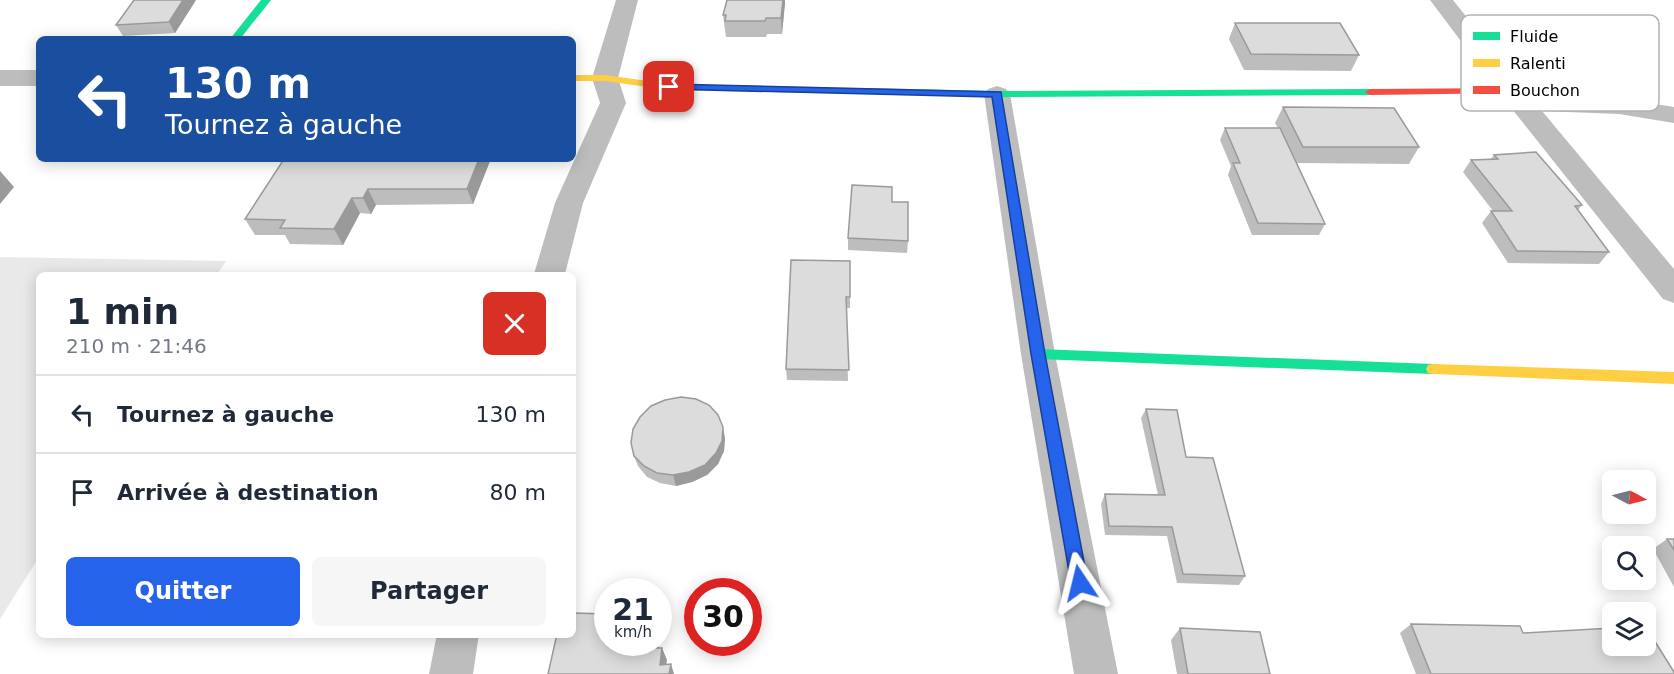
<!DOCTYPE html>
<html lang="fr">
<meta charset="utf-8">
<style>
:root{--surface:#fff;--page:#f6f6f7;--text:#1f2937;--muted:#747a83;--line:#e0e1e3;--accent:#2563eb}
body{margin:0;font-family:"DejaVu Sans",sans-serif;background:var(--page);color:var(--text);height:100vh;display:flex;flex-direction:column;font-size:22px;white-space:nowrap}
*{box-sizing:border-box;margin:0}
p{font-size:20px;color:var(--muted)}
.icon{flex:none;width:33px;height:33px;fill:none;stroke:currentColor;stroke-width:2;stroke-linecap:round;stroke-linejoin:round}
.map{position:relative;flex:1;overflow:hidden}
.sheet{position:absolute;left:36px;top:272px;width:540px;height:366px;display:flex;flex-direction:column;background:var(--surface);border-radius:9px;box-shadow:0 3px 15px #0003}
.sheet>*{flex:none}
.guide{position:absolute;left:36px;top:36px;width:540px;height:126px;border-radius:9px;box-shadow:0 3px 15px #0003;background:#1a4fa0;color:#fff;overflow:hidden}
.needle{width:39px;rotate:97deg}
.tools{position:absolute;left:1602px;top:470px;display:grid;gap:12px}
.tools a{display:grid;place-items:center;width:54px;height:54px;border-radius:9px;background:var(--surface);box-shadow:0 3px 15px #0003;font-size:30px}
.speed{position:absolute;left:594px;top:578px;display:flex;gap:12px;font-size:30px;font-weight:700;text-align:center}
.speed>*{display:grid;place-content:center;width:78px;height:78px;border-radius:50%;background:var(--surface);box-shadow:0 3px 15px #0003;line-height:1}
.speed small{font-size:15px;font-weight:400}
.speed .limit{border:9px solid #d22;background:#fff;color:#111}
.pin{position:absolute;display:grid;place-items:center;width:51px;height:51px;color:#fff;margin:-26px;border-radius:12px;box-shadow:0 3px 9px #0006}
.me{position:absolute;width:66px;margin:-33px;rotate:350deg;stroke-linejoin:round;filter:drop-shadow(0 0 4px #0008)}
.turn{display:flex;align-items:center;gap:21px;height:126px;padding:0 30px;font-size:27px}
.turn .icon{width:78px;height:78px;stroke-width:2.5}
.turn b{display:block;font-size:42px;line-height:51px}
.round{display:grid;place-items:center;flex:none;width:63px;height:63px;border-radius:9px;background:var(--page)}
.overview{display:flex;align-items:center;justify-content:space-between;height:102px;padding:0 30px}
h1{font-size:36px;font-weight:800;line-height:45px}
.cta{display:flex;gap:12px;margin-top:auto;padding:12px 30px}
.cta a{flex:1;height:69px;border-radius:9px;background:var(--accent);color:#fff;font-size:24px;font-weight:800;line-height:69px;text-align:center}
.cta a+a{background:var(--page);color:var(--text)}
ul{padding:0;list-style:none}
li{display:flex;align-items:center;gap:18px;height:78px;padding:0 30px;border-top:2px solid var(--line)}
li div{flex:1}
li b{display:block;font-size:22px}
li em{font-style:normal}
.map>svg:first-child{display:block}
</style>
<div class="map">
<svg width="1674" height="674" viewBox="0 0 1674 674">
<rect width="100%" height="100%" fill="#fff"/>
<path fill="#e9e9e9" d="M0,257L226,261L217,274H39V557L0,619Z"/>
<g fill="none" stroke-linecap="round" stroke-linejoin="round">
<path fill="#bdbdbd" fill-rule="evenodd" d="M616,0H638L618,78L626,103L583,203L565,274H534L555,203L600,103L592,78Z
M1430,0H1453L1529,95L1619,98L1674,107V123L1619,114L1542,111L1674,269V303L1663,299L1512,109Z
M0,70H39V86H0Z
M997,86L1006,89L1010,94L1055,354L1118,674H1074L1021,354L984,94L988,89Z
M437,634H479L473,674H429Z"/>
<path fill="#16e098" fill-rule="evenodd" d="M261,0H271L240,39H230Z
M864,88L997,91L1370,89L1375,92L1370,95L997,97L860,93L859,91Z
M1038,349L1433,364L1438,365L1440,369L1438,373L1433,374L1038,359L1033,358L1031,354L1033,350Z"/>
<path fill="#ffcf43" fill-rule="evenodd" d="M573,75H605L669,84L864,88L869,91L864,94L669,90L605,81H573Z
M1433,364L1674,372V384L1433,374L1428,373L1426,369L1428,365Z"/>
<path fill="#f24e42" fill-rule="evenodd" d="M1511,88L1516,91L1515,93L1370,95L1365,92L1370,89Z"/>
</g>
<path fill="#bdbdbd" d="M134,0H196L175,33L123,36L116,25Z
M727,0H785L782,34H767L766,37H726L723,15Z
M1235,23L1359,55L1351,71L1244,70L1229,39Z
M1283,107L1419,147L1409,164L1297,163L1325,224L1319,235H1252L1228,175L1231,166L1220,140L1225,128H1278L1275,123Z
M1494,155L1582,205L1578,210L1609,252L1599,264L1508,263L1482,223L1491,211H1493L1463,172L1471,160L1491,159Z
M284,159H489L490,161L473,204L376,205L371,214L360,213L343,245L290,244L285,235H255L245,219Z
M892,202L908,241L907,253L848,250V238Z
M850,261V308H846L848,381L787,380L786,369Z
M1146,409L1186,457L1245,576L1239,585L1177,583L1167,536L1105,535L1101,504L1105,494L1158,495L1141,418Z
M725,438L724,451L718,464L707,475L692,482L676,486L660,483L647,477L638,466L634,456Z
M1667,539H1674V587L1653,549Z
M1411,624L1523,633L1674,674H1416L1400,633Z
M1180,628L1270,674H1177L1171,640Z"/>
<path fill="#9a9a9a" d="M183,0H196L175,33L169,22Z
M783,0H785V4L782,34L781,18Z
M479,159H489L490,161L473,204L467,189Z
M0,171L14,187L0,204Z
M368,189L376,205L371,214L363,198Z
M352,198L360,213L343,245L334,229Z
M723,427L725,438L724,451L718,464L707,475L692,482L676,486L673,475Z
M652,642H658L659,644L656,660L651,648Z
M662,648L667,660L665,674L660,665Z
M671,664L674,674H669Z"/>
<path fill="#dcdcdc" stroke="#9a9a9a" stroke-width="1.5" d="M134,0H183L169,22L116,25Z
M727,0H783L781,18H766L765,21H725L726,15H723Z
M1235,23H1340L1359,55L1251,54Z
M1283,107L1394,108L1419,147H1303Z
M1225,128H1280L1325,224L1258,223L1233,163H1240Z
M1536,152L1582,205L1575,206L1609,252L1517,251L1491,211H1512L1471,160L1498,159L1494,155Z
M284,159H479L467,189H368L363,198H352L334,229L280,228L285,220L245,219Z
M852,185L892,187V202H908V241L848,238Z
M791,260L850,261V297H846L849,370L786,369Z
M681,397L696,399L709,405L718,415L723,427L722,441L716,453L705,465L689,472L673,475L657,473L644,466L634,456L631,443L633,429L640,417L651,406L665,400Z
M1146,409L1177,410L1186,457L1213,458L1245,576L1183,574L1172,527L1109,526L1105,494L1165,495Z
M1667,539H1674V550Z
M573,613L608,614V642H652L651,648H662L660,665L671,664L669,674H548L557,634H573Z
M1411,624L1520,626L1523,633L1612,628V645H1646V627L1674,672V674H1431Z
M1180,628L1260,632L1270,674H1188Z"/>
<path fill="#2563eb" stroke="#184099" stroke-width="1.5" d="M669,84L1001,92L1045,354L1088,583L1085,588L1080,591L1074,588L1071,583L1031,354L992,97L666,89L664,87Z"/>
<rect x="1461" y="15" width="198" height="96" rx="9" fill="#fff" stroke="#b2b2b2" stroke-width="1.5"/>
<rect x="1473" y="32" width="27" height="8" fill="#16e098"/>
<rect x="1473" y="59" width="27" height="8" fill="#ffcf43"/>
<rect x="1473" y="86" width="27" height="8" fill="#f24e42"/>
<g font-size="16" fill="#000">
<text x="1510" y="42">Fluide</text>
<text x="1510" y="69">Ralenti</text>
<text x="1510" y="96">Bouchon</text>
</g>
</svg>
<div class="tools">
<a><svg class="needle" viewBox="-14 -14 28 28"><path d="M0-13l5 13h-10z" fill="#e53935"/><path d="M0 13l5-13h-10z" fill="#747a83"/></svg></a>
<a><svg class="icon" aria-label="search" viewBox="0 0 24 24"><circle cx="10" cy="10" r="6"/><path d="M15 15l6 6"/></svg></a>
<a><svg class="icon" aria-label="layers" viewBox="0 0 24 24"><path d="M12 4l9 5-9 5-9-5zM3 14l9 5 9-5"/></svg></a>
</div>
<div class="speed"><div>21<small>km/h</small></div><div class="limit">30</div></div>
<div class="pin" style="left:669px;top:87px;background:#d93025"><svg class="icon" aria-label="arrive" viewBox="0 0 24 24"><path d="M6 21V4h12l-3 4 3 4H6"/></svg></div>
<svg class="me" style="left:1080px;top:583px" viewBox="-20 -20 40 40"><path d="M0-17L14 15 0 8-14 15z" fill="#2563eb" stroke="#fff" stroke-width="4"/></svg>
<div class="guide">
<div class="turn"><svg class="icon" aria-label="left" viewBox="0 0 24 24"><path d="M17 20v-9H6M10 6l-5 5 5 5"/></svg><div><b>130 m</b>Tournez à gauche</div></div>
</div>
<section class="sheet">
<div class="overview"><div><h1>1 min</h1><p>210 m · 21:46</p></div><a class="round" style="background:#d93025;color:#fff"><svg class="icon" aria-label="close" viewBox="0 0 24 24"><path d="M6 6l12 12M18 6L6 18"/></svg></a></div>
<ul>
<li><svg class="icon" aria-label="left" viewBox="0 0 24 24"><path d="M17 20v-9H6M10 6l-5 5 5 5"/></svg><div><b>Tournez à gauche</b></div><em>130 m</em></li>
<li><svg class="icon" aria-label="arrive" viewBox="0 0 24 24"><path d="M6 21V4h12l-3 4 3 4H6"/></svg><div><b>Arrivée à destination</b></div><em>80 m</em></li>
</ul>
<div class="cta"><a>Quitter</a><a>Partager</a></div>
</section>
</div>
